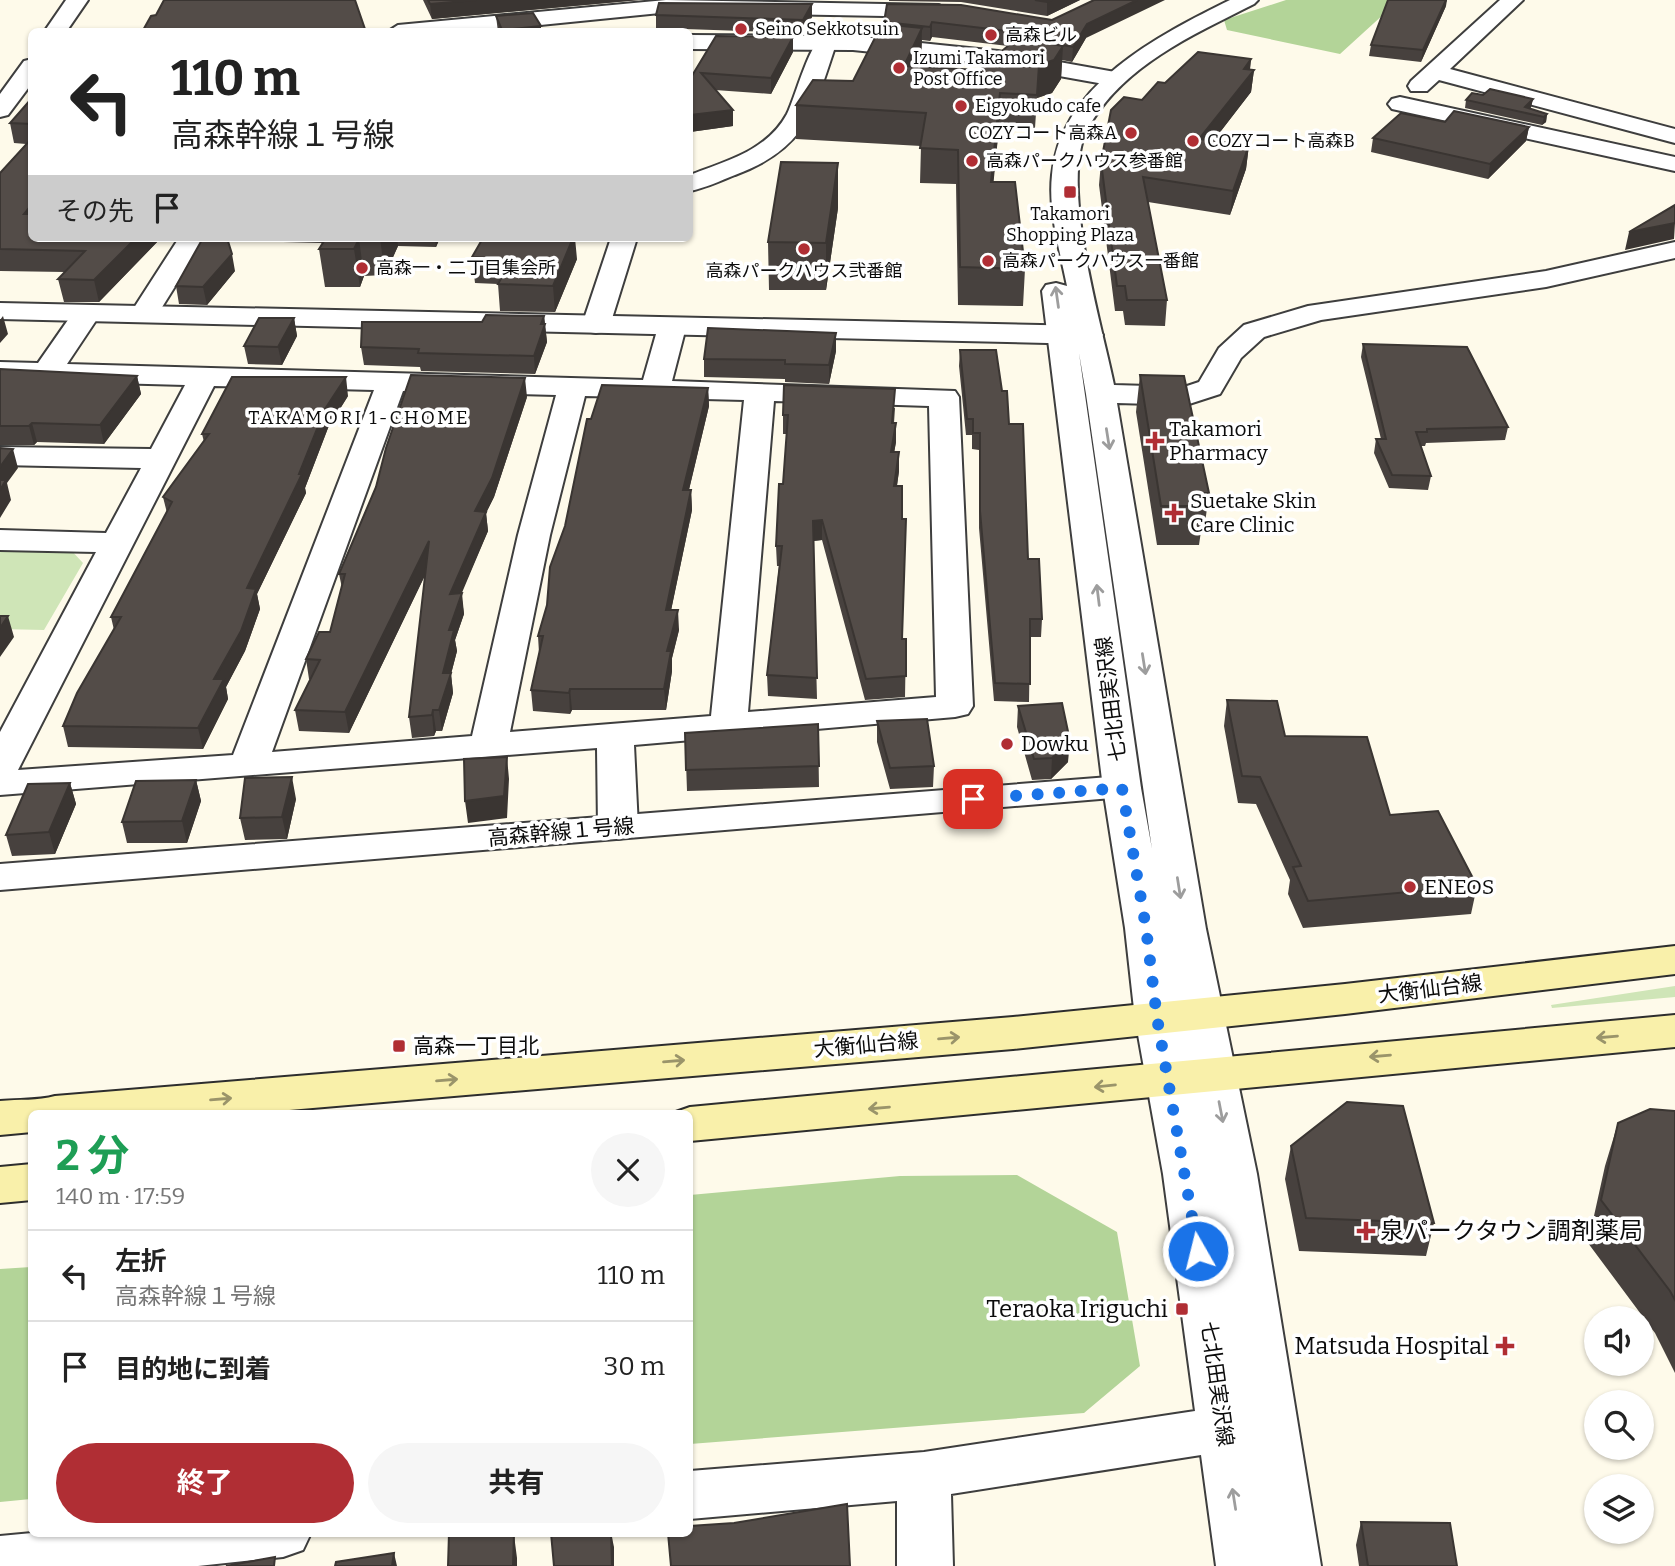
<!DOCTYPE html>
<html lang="ja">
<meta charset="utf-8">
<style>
:root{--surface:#fff;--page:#f6f6f6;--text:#222;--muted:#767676;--line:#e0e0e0;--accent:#b02e34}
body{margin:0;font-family:Bitter,"Noto Sans JP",serif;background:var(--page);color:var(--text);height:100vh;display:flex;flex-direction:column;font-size:26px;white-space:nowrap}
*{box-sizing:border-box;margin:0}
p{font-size:23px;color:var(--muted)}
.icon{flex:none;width:38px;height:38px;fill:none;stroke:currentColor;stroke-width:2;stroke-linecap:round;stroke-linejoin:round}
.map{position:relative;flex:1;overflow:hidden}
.details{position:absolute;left:28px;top:1110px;width:665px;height:427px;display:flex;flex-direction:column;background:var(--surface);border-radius:10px;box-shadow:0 2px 5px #0004}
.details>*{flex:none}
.guide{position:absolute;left:28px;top:28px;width:665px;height:214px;border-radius:10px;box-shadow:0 2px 5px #0004;background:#fff;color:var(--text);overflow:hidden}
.controls{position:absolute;left:1584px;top:1306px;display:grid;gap:14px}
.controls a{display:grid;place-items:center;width:70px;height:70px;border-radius:50%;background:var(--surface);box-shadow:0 2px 5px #0004;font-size:35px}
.pin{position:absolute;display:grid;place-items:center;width:60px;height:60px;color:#fff;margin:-30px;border-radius:14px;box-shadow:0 4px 10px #0006}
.me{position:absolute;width:77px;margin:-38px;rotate:352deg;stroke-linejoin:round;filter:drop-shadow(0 0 5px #0008)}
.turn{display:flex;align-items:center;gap:24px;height:147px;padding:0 28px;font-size:32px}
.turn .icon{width:91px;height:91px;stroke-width:2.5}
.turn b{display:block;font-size:49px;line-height:60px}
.then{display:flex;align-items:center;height:66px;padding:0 28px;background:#0003;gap:14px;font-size:26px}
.round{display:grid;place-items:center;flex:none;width:74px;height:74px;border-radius:37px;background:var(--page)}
.summary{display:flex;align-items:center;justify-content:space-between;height:119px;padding:0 28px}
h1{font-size:42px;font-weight:700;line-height:52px;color:#1e9e55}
.primary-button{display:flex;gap:14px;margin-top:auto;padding:14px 28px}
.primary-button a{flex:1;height:80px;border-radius:42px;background:var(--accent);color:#fff;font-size:28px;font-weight:700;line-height:80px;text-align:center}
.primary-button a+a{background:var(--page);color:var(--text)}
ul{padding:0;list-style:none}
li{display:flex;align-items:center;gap:21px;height:91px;padding:0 28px;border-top:2px solid var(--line)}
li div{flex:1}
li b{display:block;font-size:26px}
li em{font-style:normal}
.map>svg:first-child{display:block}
</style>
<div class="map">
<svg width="1675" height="1566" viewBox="0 0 1675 1566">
<rect width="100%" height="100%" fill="#fefaea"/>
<path fill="#cfe5b7" d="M0,549H70L83,563L44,630L0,629Z
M1675,986V997L1552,1008L1551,1005Z"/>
<path fill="#b3d498" d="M1286,0H1392L1385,13L1340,54L1227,30L1224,20Z
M1017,1175L1117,1232L1140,1366L1084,1413L690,1444V1195L900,1176Z
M31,1267V1499L0,1502V1269Z"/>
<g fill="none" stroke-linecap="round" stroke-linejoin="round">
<defs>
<path id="minor" d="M666,0L939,5L950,11L939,17L670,12L471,32H387L398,25Z
M1230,0H1258L1254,4C1193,35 1121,66 1087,130C1059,184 1102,325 1114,385L1184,387L1199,382L1219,348L1244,325L1308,306L1546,271L1675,242V258L1546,287L1321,320L1264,337L1241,358L1220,394L1186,405L1117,403L1206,929L1257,1174L1321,1566H1216L1201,1455L951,1494L953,1566H897V1501L690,1519V1471L924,1452L1195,1411L1163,1174L1135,1018L1125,928L1103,788L1042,291L1046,285L1056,283L1067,286C1060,251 1048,211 1052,175C1060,85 1159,35 1230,0ZM1079,353L1086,394L1152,849L1141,788Z
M1500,0H1523L1450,69L1675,129V143L1439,80L1427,91H1411L1408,86L1411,81Z
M826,34L837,41C814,109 808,148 735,175C720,181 705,188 690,191V175C726,161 767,151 787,114C796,96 810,39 826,34Z
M1400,97L1675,157V171L1392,109L1388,104L1392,99Z
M179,238L204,240L154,320L144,322L134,320L130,314Z
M611,238H637L610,325L606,331L596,333L586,331L582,325Z
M87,305L97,307L101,313L67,364L643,380L658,327L662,321L672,319L682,321L686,327L672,381L955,391L959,397L973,706L968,714L955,717L634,745L638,827L632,836L618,839L604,836L598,827L597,748L0,795V732L96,552L0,550V530L106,533L141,468L0,465V447L151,449L185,385L0,380V362L38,363L77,307ZM214,386L374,390L233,755L18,770ZM403,391L556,395L518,535L472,736L272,752ZM585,396L744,400L711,716L510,732L550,535ZM774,401L929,406L936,697L748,712Z
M32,1533H311L303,1550L283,1557L198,1566H0V1536Z"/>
<path id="tertiary" d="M66,0H88L66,32H44Z
M690,35L853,36L998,51L1115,72L1126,79L1115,86L998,65L853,50L690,49Z
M32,59V83L8,115L0,117V94L24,61Z
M0,303L1089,326L1099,329L1103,335L1099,341L1089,344L0,319Z
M1122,776L1136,780L1141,788L1136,796L0,890V864Z"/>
<path id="secondary" d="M1675,946V974L1345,1014L1013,1049L253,1113H32V1132L0,1135V1101C19,1099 38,1101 55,1096L1013,1017L1345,984Z
M1675,1015V1047L690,1141V1113H673L690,1107Z
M32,1164V1200L0,1203V1167Z"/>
</defs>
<use href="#minor" stroke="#3e3e3e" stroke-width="4"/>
<use href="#tertiary" stroke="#3e3e3e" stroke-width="4"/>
<use href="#secondary" stroke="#2d2d2d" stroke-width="4"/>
<use href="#minor" fill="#fff" fill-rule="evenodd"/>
<use href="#tertiary" fill="#fff" fill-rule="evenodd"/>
<use href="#secondary" fill="#f9f0aa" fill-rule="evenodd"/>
</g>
<path fill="#47413e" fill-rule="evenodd" d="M423,0H639L432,19Z
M889,0H1080L1047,16L961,2L889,1Z
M887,4L1052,20L1086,38L1072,62L1062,60L1061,79L1052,93L1037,98L1035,128L999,127L993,182L1025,269L1023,306L958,305L956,184L920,183L921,146L796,139V105L853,81L884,24ZM932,37L1008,46L980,70L918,67L921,60L922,40L930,41Z
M1446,6L1421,62L1369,56L1371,45Z
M656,15L812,17L803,33L656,28Z
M496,16L541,26V32H498Z
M716,36L793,52L771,94L715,90L733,110V126L690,132V79Z
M1251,59L1250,70H1254L1251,92L1214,140L1249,145L1246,169L1230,215L1148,202L1167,300L1165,326L1125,325L1123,311H1115L1099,185L1101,162L1142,100Z
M1483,95L1533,99L1531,107L1530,109L1547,114L1546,122L1542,125L1465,108L1466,100Z
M32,98V238H161L99,302H64L58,279L65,272L0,271V173L26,144L14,143L10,123Z
M1529,127L1526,141L1488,179L1371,152L1373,138Z
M838,208L826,290H769L768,242Z
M243,238H440L436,247L398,246L385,275L364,276L360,287H325L319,249L322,243L244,241Z
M472,257L577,259L555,312L500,311L498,284L475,283Z
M235,271L207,305L179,304L176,286Z
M544,316L547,342L535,374L421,371L420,367L364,365L361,347L482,322Z
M294,318L297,336L282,365L248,364L244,346Z
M836,333V351L829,384L785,382V379L704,377V359Z
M1363,344L1508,427L1505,440L1426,443L1425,446H1421L1431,476L1428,490L1389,488L1374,453L1376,439H1381L1361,357Z
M960,350L1002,391L1009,424L1028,559L1042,619L1041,637H1030L1029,702L994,701L979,528V450L972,449V435H966L959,366Z
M0,369L137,376L141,394L104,444L37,442L34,445H0Z
M1140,375L1209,493L1204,531H1201L1199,545H1157L1136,412Z
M708,388L709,406L689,490H691L692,510L671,610L679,630L672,658V671L666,710H572L570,714L533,711L531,690L539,653L538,636L547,605L565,526Z
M348,396L328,428L305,488L306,493L257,594L260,609L245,651L226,687L228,699L203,749L68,747L63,726L114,630L111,617L167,513L163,497L204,442L202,434Z
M527,397L494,497L486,513L488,531L461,593L464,614L455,640L457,651L451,674L453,693L442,731H436L434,736L412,738L409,717L425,575L349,733L299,731L295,710L310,679H309L306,659L330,632L342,588L339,574Z
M895,408L894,423H896V442L894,452H899V471L897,486L902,639H906L905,697L865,700L822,540L813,541L817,699L768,696L767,675L779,566H777L776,546L783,484L787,434H783V415Z
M1227,700L1285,736L1390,815L1477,886L1471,914L1303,928L1288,894L1290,880L1256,804L1238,803L1224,726Z
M1018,706L1068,762L1051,779L1032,780L1017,727Z
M877,721L934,766L933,787L890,789L877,742Z
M818,724L819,787L687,791L685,733Z
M196,780L201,801L187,843H127L122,822Z
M70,783L76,804L55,854L12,856L6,835Z
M296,799L287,839L245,840L240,818Z
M1675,1111V1373L1655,1333L1588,1243L1605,1166L1618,1123Z
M1291,1146L1434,1223L1426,1256L1299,1251L1285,1179Z
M1361,1522L1457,1566H1359L1356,1545Z"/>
<path fill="#3a3532" d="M476,0H639L432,19L430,4Z
M1052,0H1080L1047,16V2Z
M1137,0H1165L1086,38L1072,62L1073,47L1087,24Z
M1446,0H1447L1446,6L1421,62L1423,50Z
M812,4V17L803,33V20Z
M932,22V37L930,41V27Z
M541,26V32H502V30Z
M922,28L921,60L903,99L904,66Z
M793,37V52L771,94V78Z
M1063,46L1061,79L1052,93L1037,98L1039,65Z
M1251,59L1249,76L1254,70L1251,92L1197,162L1199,139Z
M1000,93L999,127L990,218L991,182Z
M1533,99L1531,107L1526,113L1525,107Z
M733,110V126L690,132V115Z
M1547,114L1546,122L1542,125L1544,117Z
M1529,127L1526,141L1488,179L1490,164Z
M1249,145L1246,169L1230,215L1233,191Z
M838,163V208L826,290V243Z
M32,204V232L24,214Z
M1675,223L1674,239L1625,250L1629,232Z
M136,238H161L99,302L94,280Z
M380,238H397L398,246L385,275Z
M435,238H440L436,247Z
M573,238H575L577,259L555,312L553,286Z
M359,239L364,276L360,287L354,249Z
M232,254L235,271L207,305L203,287Z
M3,316L8,334L0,343V320Z
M544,316L547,342L535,374L534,356L541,324Z
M294,318L297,336L282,365L278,347Z
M836,333V351L829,384V365Z
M137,376L141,394L104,444L100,425Z
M346,377L348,396L328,428L305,488L306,493L257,594L260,609L245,651L226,687L228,699L203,749L198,728L214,679L247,588L299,474L325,409Z
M525,378L527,397L494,497L486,513L488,531L453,614L450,594L475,511Z
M708,388L709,406L684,510L683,490Z
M32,423L37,442L34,445L29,426Z
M896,423V442L891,471V452Z
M13,449L18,468L7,483L11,500L0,518V467Z
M899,452V471L894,505V486Z
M691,490L692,510L667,630L666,610Z
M822,520V540L813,541V521Z
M429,541L432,561L349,733L345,712Z
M462,593L464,614L455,640L457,651L451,674L453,693L442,731L439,710L443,673L449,630Z
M678,610L679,630L672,658V671L666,710L664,689L667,651Z
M8,616L14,637L0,657V628Z
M570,689L572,710L570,714L569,693Z
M433,710L436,731L434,736L432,715Z
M1070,741L1068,762L1051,779L1052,758Z
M507,757L509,779L507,818L468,823L465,801Z
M292,777L296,799L287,839L282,817Z
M196,780L201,801L187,843L182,821Z
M70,783L76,804L55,854L49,832Z
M611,1533L614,1547V1566H612Z
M514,1535L517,1558V1566H513Z
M394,1553L397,1566H392Z"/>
<path fill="#534c48" stroke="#3a3532" stroke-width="2" d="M164,0H355L366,32H142L151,16L156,15Z
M428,0H476L430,4Z
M1035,0H1052L1047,2Z
M1094,0H1137L1087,24L1073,47L1034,40L1040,35L932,22L930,27L884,22L887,4L961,5L1052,20Z
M1388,0H1446L1423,50L1371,45Z
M659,3L812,4L803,20L656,15Z
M533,13L541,26L502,30L496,16Z
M882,24L922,28L904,66L980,70L1017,38L1063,46L1054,60L1039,65L1037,95L1000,93L991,182H1015L1025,269L960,267L958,150L920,148L926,113L796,105L813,80L853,81Z
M716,36L793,37L771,78L701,73L733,110L690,115V79Z
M1198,52L1251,59L1244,69L1254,70L1199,139L1249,145L1233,191L1143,177L1167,300H1127L1125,286H1117L1101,162L1111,110L1124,97L1142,100L1158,82L1165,83Z
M1490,89L1533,99L1525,107L1547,114L1544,117L1466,100L1472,93L1483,95Z
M32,98V124L10,123Z
M1454,111L1529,127L1490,164L1373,138L1401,113L1445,122Z
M32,138V204L24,214H32V238H136L94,280L58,279L85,251L0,249V173Z
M781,162L838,163L826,243L768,242Z
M1675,205V223L1629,232Z
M203,238H227L232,254L203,287L176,286Z
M326,238H368L359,239L354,249H319Z
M483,238H573L553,286L498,284L512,259L472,257Z
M486,315L544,316L541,324H545L534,356L418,353L419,349L361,347L362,322H482Z
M259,318H294L278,347L244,346Z
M708,328L836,333L829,365L785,364V360L704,359Z
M1363,344L1467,347L1508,427L1427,429V432H1416L1431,476L1392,475L1376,439H1386Z
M960,350H996L1002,391H1007L1009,424H1023L1028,559H1039L1042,619H1030V684L995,683L980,511V433H973V419H967Z
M0,369L137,376L100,425L32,423L29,426H0Z
M411,375L525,378L492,478L475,511L486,512L450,594L462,593L449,630H454L443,673H451L439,710H433L432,715L409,717L429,541L345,712L295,710L320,660L306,659L319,632H330L345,574H339L376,487L386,448Z
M1140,375L1184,376L1209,493H1201L1204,506H1161Z
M232,377H346L325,409L299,474H302L247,588L256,589L241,631L214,679H224L198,728L63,726L77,693L121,617H111L172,502L163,497L209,434H202Z
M602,385L708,388L683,490H691L666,610H678L667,651H671L664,689H570L569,693L531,690L543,636H538L547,605L550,567L565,526L587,419H591Z
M784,385L895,389L892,423H896L891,452H899L894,486H902V519H906L902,639H906V676L866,679L822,520L813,521L817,678L767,675L782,546H776L779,484H783L788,415H783Z
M0,448L13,449L0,467Z
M0,480H6L0,490Z
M0,616H8L0,628Z
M1227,700L1277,701L1285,736L1367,737L1390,815L1438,811L1477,886L1308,901L1293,867L1301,866L1260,777L1242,776Z
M1062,703L1070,741L1052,758L1034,759L1018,706Z
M927,719L934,766L890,768L877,721Z
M818,724L819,766L686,770L685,733Z
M507,757L504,796L465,801L464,759Z
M292,777L282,817L240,818L245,778Z
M196,780L182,821L122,822L136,781Z
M70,783L49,832L6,835L28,784Z
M1347,1102L1403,1106L1434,1223L1306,1218L1291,1146Z
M1650,1109L1675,1111V1300L1670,1291L1601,1200L1618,1123Z
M847,1504L850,1566H671L668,1533H690V1526L734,1523Z
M1361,1522L1450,1523L1457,1566H1368Z
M449,1533H514L513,1566H448Z
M551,1533H611L612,1566H554Z
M394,1553L392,1566H335L336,1562Z
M275,1557L274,1566H226Z"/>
<defs><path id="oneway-shaft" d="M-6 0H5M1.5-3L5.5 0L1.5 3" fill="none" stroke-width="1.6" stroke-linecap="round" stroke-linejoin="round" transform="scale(1.75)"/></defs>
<g stroke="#9d9d9d">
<use href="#oneway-shaft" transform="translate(1057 297) rotate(-98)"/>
<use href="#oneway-shaft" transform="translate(1108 439) rotate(81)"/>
<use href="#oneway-shaft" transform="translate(1098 595) rotate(-97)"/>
<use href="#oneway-shaft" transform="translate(1144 664) rotate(81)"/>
<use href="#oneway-shaft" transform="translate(1179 888) rotate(81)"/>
<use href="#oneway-shaft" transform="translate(1221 1112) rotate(79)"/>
<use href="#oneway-shaft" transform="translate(1234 1499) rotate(-99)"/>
</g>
<g stroke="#9a946a">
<use href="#oneway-shaft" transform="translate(1607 1037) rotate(175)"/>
<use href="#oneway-shaft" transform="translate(949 1038) rotate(-5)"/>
<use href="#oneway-shaft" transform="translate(1380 1056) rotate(175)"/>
<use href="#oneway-shaft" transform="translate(674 1061) rotate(-5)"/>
<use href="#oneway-shaft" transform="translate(447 1080) rotate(-5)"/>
<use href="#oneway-shaft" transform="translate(1105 1086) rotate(174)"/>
<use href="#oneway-shaft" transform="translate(221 1099) rotate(-5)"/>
<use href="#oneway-shaft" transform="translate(879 1108) rotate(175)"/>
</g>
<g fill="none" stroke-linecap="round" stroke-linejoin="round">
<path stroke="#1a73e8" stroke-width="12" stroke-dasharray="0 21.6" d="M973,799L1122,788L1146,928L1157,1018L1198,1251"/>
</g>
<g fill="#b02e34" stroke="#fff" stroke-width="2.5">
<circle cx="741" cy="29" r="7"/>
<circle cx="991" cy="35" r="7"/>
<circle cx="899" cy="68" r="7"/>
<circle cx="961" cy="106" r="7"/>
<circle cx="1131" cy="133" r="7"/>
<circle cx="1193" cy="141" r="7"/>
<circle cx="972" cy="161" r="7"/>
<rect x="1063" y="185" width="14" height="14" rx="3.5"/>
<circle cx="804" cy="249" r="7"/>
<circle cx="988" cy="261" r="7"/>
<circle cx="362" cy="268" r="7"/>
<path d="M1151.5 430.5h7v7h7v7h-7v7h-7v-7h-7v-7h7z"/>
<path d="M1170.5 502.5h7v7h7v7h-7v7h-7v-7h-7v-7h7z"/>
<circle cx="1007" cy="744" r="7"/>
<circle cx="1410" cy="887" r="7"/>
<rect x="392" y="1039" width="14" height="14" rx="3.5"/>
<path d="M1362.5 1220.5h7v7h7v7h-7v7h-7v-7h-7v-7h7z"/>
<rect x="1175" y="1302" width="14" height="14" rx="3.5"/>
<path d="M1501.5 1335.5h7v7h7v7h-7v7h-7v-7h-7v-7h7z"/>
</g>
<g text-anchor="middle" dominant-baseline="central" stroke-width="7" stroke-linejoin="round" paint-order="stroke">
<g font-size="18" fill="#0b0b0b" stroke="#fff" text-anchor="start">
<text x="755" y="29">Seino Sekkotsuin</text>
<text x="1005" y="35">高森ビル</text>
<text x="913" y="58">Izumi Takamori<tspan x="913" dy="21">Post Office</tspan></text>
<text x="975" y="106">Eigyokudo cafe</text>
<text x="1117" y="133" text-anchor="end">COZYコート高森A</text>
<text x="1207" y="141">COZYコート高森B</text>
<text x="986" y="161">高森パークハウス参番館</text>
<text x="1070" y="214" text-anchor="middle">Takamori<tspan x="1070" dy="21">Shopping Plaza</tspan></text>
<text x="1002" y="261">高森パークハウス一番館</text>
<text x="376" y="268">高森一・二丁目集会所</text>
<text x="804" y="271" text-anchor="middle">高森パークハウス弐番館</text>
</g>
<g font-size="19" letter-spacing="2" fill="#0b0b0b" stroke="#fff">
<text x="359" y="417">TAKAMORI 1-CHOME</text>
</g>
<g font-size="21" fill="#0b0b0b" stroke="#fff" text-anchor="start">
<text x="1169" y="429">Takamori<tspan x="1169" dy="24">Pharmacy</tspan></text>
<text x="1190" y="501">Suetake Skin<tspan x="1190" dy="24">Care Clinic</tspan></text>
<text x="1021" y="744">Dowku</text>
<text x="1424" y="887">ENEOS</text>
<text x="413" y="1046">高森一丁目北</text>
</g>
<g font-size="21" fill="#0b0b0b" stroke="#fff">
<text transform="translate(1111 699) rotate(-97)">七北田実沢線</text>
<text transform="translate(561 832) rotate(-5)">高森幹線１号線</text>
<text transform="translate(1430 989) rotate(-7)">大衡仙台線</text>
<text transform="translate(866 1045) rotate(-5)">大衡仙台線</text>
<text transform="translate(1217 1384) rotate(82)">七北田実沢線</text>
</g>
<g font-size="24" fill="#0b0b0b" stroke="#fff" text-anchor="end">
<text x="1380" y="1231" text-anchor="start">泉パークタウン調剤薬局</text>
<text x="1168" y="1309">Teraoka Iriguchi</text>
<text x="1489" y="1346">Matsuda Hospital</text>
</g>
</g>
</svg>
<div class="controls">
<a><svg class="icon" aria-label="sound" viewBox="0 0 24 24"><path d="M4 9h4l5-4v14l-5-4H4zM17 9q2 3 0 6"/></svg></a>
<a><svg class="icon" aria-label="search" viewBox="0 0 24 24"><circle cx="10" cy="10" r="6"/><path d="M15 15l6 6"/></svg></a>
<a><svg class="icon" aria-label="layers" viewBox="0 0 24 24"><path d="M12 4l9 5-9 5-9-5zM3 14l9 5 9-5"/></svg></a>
</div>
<div class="pin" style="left:973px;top:799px;background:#d93025"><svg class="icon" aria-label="arrive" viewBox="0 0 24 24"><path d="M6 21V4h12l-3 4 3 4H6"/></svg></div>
<svg class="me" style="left:1198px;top:1251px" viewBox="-20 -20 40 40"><circle r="17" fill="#1a73e8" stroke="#fff" stroke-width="3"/><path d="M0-11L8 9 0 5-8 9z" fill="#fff"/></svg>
<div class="guide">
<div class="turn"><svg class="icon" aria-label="left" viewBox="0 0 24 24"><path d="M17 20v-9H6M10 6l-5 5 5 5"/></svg><div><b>110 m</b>高森幹線１号線</div></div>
<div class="then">その先<svg class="icon" aria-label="arrive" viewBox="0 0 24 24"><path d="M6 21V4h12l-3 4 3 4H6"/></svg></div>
</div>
<section class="details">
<div class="summary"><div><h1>2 分</h1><p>140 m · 17:59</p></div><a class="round"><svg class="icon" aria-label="close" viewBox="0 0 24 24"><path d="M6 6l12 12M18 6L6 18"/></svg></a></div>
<ul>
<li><svg class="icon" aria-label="left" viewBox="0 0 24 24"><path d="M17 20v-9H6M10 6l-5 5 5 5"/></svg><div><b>左折</b><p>高森幹線１号線</p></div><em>110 m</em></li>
<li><svg class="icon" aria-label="arrive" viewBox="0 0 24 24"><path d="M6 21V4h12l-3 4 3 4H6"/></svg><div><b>目的地に到着</b></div><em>30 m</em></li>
</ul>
<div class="primary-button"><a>終了</a><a>共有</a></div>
</section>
</div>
